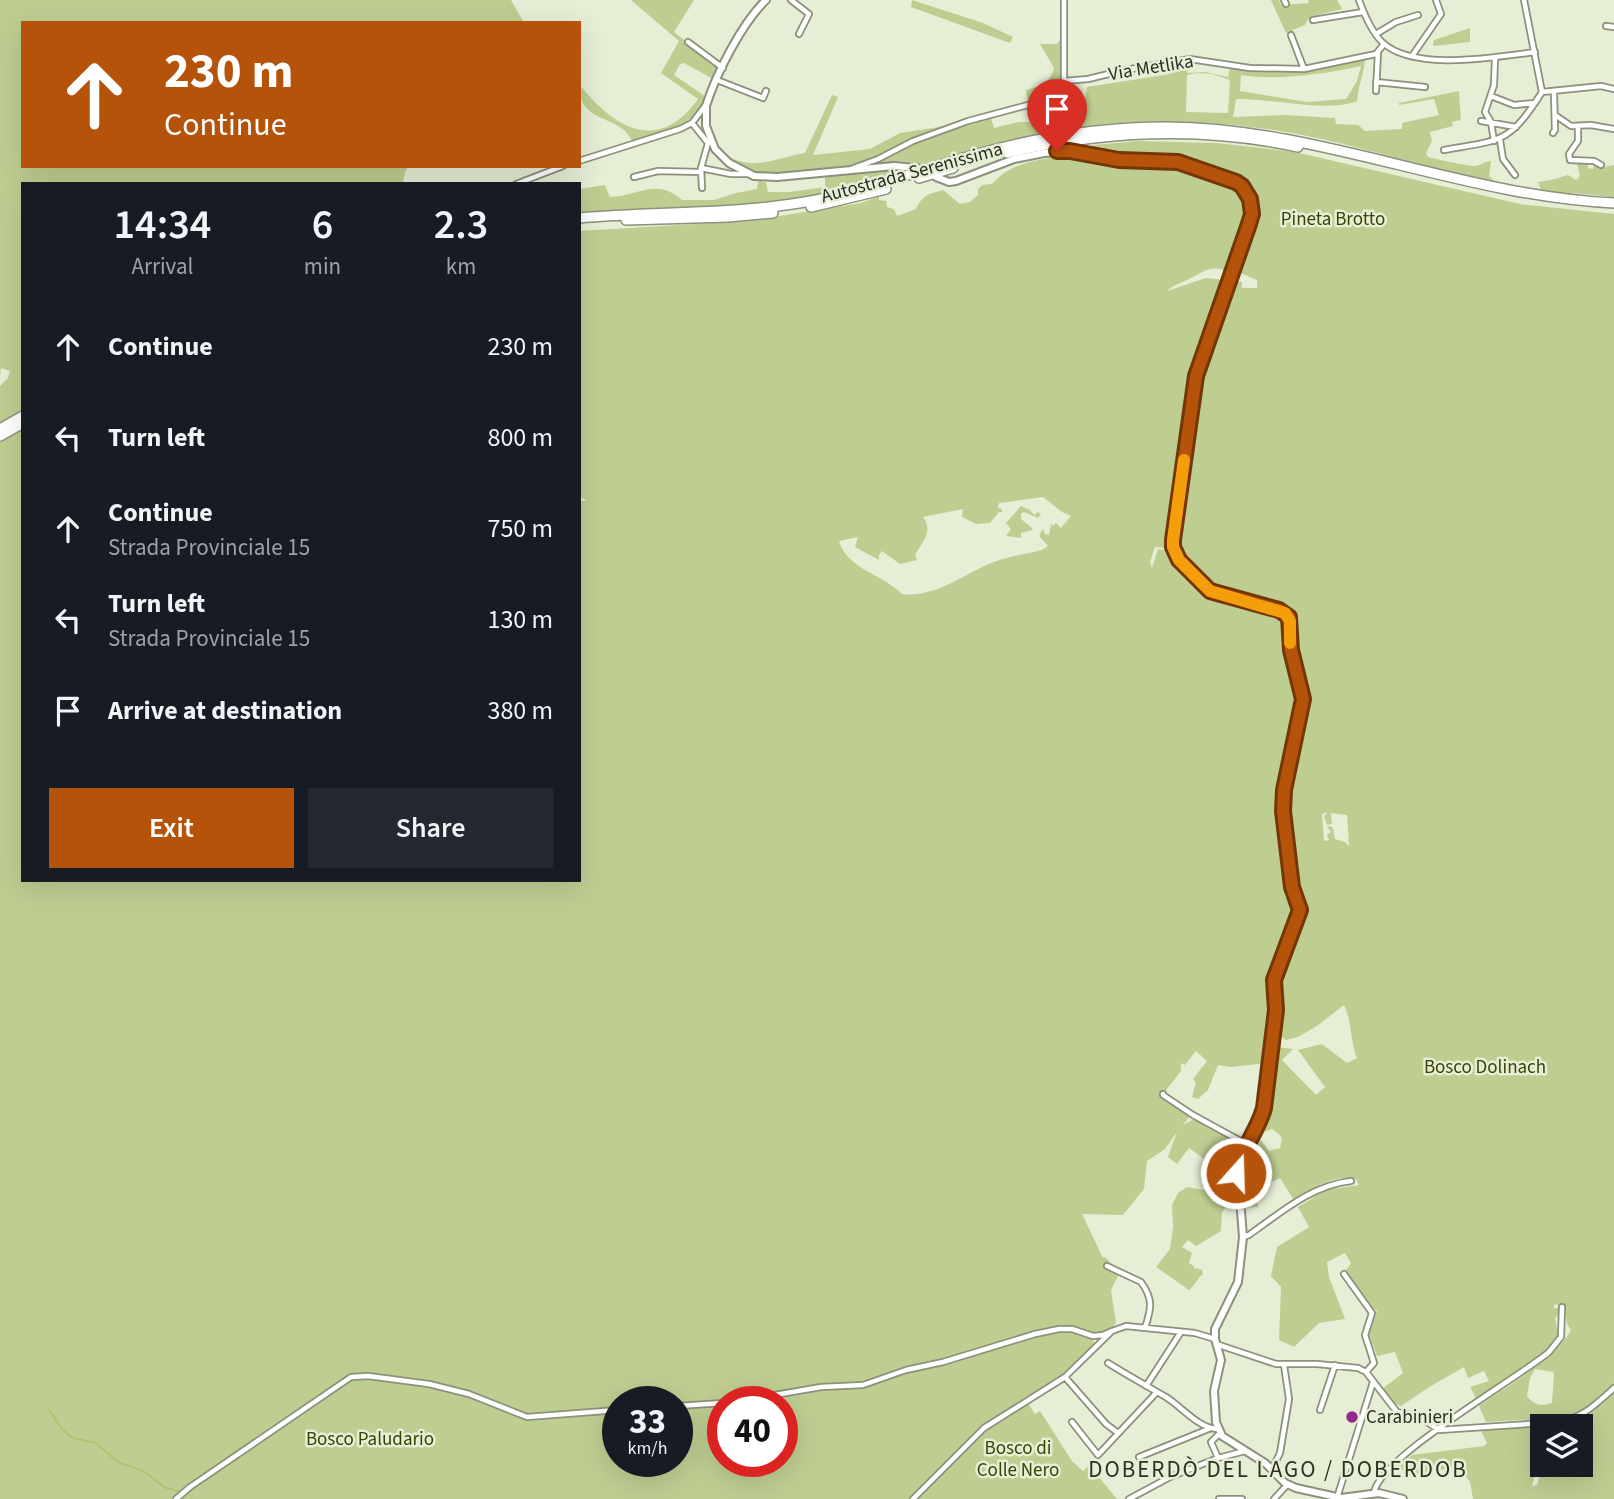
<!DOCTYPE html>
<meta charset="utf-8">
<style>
:root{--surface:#171b24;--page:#242831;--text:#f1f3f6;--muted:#9ea1a6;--accent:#b45309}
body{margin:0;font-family:"Source Sans 3",sans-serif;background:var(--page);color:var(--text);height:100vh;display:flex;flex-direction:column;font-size:26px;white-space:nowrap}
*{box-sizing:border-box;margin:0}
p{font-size:23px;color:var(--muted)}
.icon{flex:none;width:38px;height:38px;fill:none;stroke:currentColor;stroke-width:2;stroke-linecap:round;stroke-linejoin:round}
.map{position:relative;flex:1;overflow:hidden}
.side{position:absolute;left:21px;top:182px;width:560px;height:700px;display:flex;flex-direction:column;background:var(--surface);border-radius:0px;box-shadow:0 7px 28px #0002}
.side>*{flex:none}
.banner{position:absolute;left:21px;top:21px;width:560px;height:147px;border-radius:0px;box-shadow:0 7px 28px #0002;background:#b45309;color:#fff;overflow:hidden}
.controls{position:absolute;left:1530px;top:1414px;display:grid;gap:14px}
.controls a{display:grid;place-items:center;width:63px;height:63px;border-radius:0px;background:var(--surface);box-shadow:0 7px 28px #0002;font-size:35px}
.speed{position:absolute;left:602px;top:1386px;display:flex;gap:14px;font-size:35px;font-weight:700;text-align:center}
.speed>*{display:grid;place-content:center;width:91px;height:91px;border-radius:50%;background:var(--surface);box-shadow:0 7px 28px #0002;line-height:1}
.speed small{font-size:18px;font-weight:400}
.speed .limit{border:10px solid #d22;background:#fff;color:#111}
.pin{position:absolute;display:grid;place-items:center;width:60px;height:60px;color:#fff;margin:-72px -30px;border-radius:50% 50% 50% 0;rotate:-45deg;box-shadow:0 0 7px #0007}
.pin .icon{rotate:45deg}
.me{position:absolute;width:77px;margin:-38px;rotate:20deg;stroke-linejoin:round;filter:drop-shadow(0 0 5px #0008)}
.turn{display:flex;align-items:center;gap:24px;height:147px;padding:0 28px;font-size:32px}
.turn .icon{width:91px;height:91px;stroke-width:2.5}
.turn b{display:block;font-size:49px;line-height:60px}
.eta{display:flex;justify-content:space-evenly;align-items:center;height:119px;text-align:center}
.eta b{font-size:42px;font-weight:600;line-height:49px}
.primary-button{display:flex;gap:14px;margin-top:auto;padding:14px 28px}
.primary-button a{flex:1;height:80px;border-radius:0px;background:var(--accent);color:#fff;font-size:28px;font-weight:600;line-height:80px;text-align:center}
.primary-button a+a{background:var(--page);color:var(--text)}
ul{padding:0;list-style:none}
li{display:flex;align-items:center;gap:21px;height:91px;padding:0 28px}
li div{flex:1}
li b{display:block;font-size:26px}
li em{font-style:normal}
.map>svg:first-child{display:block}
</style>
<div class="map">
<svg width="1614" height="1499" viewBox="0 0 1614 1499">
<rect width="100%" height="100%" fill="#e7eed6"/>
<path fill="#bece91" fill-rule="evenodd" d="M0,0H511L524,23H23V166H409L405,172L403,184H23V412L0,425V386L8,378L10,371L1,368L0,377Z
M631,0H694L674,32L720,68L715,80L684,63L680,64L674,75L706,97C685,136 669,128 632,141C620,113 579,126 579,84C614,128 658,155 698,99L661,73L679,41Z
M912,0L983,23L1013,37L1010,43L911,7Z
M1271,0H1279L1281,5L1309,3L1308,0H1337L1342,9L1313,16L1308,19L1305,25L1286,33Z
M1470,28V42L1433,46L1434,40Z
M1060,40L1062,79L1039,98L1028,103L1026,90C1039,87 1051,82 1054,68L1040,44H1057Z
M1365,59C1364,74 1358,86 1357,101C1327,113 1270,98 1236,99L1233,117L1287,115L1335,118L1336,124L1358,125L1365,131L1402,129V123L1439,115L1434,99L1399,105V103L1459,91L1461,120L1452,122L1453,126L1430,132L1432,141L1426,153L1428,157C1435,159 1468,166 1475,166C1481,165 1484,162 1491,161L1489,176L1497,183C1439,171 1383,153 1326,140C1229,118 1121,114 1024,137C990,145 956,156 922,166C903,157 880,164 859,168L880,160L917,141L991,118L994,128L1018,122H1039L1048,114L1082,118L1087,87L1170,74L1169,64L1189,63L1187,73L1205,72L1228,77L1230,67C1276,75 1321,69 1365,59ZM1361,66L1357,81L1346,99L1307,102L1240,91L1241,75C1280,81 1323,74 1361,66ZM1197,73L1212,74L1230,80L1228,113L1186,112L1187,75Z
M832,95L838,97L813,155L870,149L900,133L952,125L872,160L846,168L771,175L755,174L738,167L720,152C753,173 770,159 805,153Z
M1138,141L1217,143L1295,152L1520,204L1614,214V1383L1595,1401L1570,1417L1486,1422L1479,1406C1508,1385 1554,1360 1571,1330L1567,1324L1564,1304L1554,1305V1308H1558L1559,1314L1555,1318C1556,1325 1559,1333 1556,1340C1547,1358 1495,1387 1477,1400L1470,1387L1489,1381L1484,1371L1468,1378L1464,1367L1431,1386L1401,1406L1393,1403L1382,1389L1403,1373L1395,1352L1377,1356L1369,1334L1377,1311L1362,1298L1345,1272L1351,1263L1345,1253L1327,1262L1329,1277L1345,1319L1319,1323L1294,1347L1279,1340L1281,1287L1271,1276L1277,1247L1309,1227L1298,1207L1326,1190L1359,1185L1356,1179C1334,1173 1311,1189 1295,1202L1280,1178L1257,1189L1258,1207L1243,1208L1238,1176L1244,1156L1264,1115L1270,1096L1273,1070L1278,1066L1273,1064L1275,1047L1293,1049L1282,1060L1316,1095L1325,1087L1298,1050L1322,1044L1347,1063L1357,1058C1350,1041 1352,1021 1344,1005L1317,1026L1298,1037L1286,1040L1277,1033L1279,1014L1277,982L1279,970L1302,912L1295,891L1285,806L1286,796L1307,702V689L1301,670L1290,644L1292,620L1299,618L1297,616L1292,618C1282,601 1240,602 1221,593C1201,584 1186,567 1176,547L1198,378L1232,281L1242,282V288H1257V280L1236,271C1243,250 1266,205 1249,187C1241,178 1229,176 1219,172L1217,175L1178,162L1119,160L1089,154L1093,145ZM1328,812L1324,816L1327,825L1332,824L1331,813L1347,815L1349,846L1345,842L1335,839L1333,829L1331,826L1327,827L1331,832L1327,835L1329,840L1324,841L1322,814ZM1272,1129L1280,1135L1282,1139L1280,1148L1269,1151L1260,1139L1264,1132ZM1535,1369L1553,1372L1554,1375L1552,1403C1540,1407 1535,1405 1527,1396L1530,1378Z
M1072,155L1180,166L1233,184C1266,201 1239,248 1231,273C1209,263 1205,272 1187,280C1180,283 1173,285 1167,291L1206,278L1224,280L1226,286L1192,388L1170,545L1167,548L1155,547L1150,562L1152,568L1158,549L1170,551L1202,588L1212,596L1278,613L1287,618L1289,649L1303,703L1284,790L1292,887L1299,904L1276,970V1010L1267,1063L1231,1067L1218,1065L1208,1090L1198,1099L1192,1097L1196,1083L1193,1079L1207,1061L1196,1051L1185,1065L1181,1063V1071L1164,1093L1193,1112L1183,1125L1196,1118L1230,1138L1219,1151L1236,1163L1234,1171L1224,1173L1189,1148L1177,1164L1168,1157L1177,1132L1165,1149L1147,1161L1144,1189L1123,1215L1082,1214L1103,1258L1105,1257L1120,1272L1111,1290L1116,1323L1107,1334L1088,1336L1096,1344L1081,1363L1027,1402L1035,1414L1040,1411L1072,1461L1083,1471L1089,1465L1117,1499H0V442L23,429V880H579V501L587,500L579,497V231L747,221L861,203L888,193L879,197V200L886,201L887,207L894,209L897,216L916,209C922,195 929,194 943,190L960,204L970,202L978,195V189L982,185L992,184C1012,161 1042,159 1072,155ZM1043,497L1062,512L1071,516L1061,528L1056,523L1053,526L1051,524L1049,535L1045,534L1043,529L1039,536L1048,546L1042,550C1027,554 1009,556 994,562C965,573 936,598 902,594C883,574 848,570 839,541L858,537L855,547L879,560V555L882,551L900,564L917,560L915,555C922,542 934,532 923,517L963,509L962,517L976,524L990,523L999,512H1002V509L998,508L999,503ZM618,1402H677V1461H618ZM723,1402H782V1461H723Z
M1588,163V168L1593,169L1594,164L1604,167L1614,165V197L1573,193L1571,195L1541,190L1538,182L1551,180L1568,175L1576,180L1580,176L1577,164Z
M907,169L914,171C867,185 821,197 773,202C709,210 644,209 579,212V189L605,185L610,197C638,196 657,177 682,200H714L736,193L757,189L758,181L766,182L768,192H789L825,187V175Z
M1021,506L1030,510L1034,515L1038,512L1041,514L1038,518L1024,512L1021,514V519L1032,528V530L1021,533V538L1006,536L1011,529L1006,523Z
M1187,1187L1210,1191L1220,1198L1234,1195L1237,1206L1226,1207L1222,1212L1221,1231L1196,1246L1188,1240L1182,1247L1192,1253L1189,1263L1194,1266V1269L1196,1268L1202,1270L1203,1274C1196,1279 1196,1285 1189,1290L1156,1267L1170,1249L1173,1227L1172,1205L1178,1193Z
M1614,1393V1499H1473L1470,1482L1461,1470L1447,1469L1415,1474L1396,1468L1412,1455L1484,1446L1487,1443L1481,1431L1542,1426V1459L1538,1462L1532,1486L1537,1485L1543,1465H1580V1426H1542C1582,1423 1584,1419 1614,1393Z"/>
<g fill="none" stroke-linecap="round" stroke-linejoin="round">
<path stroke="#afc46f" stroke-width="2" d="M49,1410L62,1429L72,1438L96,1443L118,1462L143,1471L166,1488L180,1491"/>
<defs>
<path id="street" d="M791,0L809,14L799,34
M1064,0V81
M1284,0L1286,4
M1359,0C1364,14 1372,32 1382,42C1413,72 1496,57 1535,52
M1524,0L1542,92
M1313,20L1363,12
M1606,26L1614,27
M1376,34L1396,22L1418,15
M1291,35L1304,69
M688,42L723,68
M1412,56L1441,14L1436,0
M717,80L763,98L766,91
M1376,82L1425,87
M1376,91L1378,53
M1542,92L1601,86L1614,89
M1491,96L1514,105L1535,103
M1555,115L1571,126L1591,125L1614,129
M1481,121L1516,127
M692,123L708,143L701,168L702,188
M1578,126V141L1569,154L1570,160L1594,161L1601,165
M1553,133L1555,130L1554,93
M1500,140L1503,159L1515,175
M1494,141L1491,122L1485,112L1494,85L1495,58
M1444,150C1501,140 1509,144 1542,92
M579,161L680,129L692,123L705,106
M701,168L731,174H748
M851,169L878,159L913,141L968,121L1028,105L1040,99L1064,81L1088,79L1125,70L1190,59L1250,68L1304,69L1376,54L1384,44
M634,177L658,171L701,172
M516,184L563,166
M1163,1094V1095L1193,1115L1246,1144
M1243,1237L1249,1235C1280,1213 1312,1185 1351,1181
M1107,1266L1141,1282C1154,1300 1151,1309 1145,1328
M1344,1274L1372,1313L1365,1335L1374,1363L1366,1372
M1216,1344L1276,1364H1317L1358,1368L1366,1372L1397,1412L1419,1417L1439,1430L1558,1422C1583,1418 1596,1404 1614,1388
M1108,1363C1127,1375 1147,1386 1166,1397C1182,1407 1199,1429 1218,1429
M1065,1377L1106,1424L1118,1433
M1146,1386L1181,1332
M734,1402L821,1387L863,1385L906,1370L943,1362L1035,1334L1059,1329H1072L1093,1336L1103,1335L1112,1331
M677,1406L723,1403
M1320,1410L1335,1365
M1072,1422L1098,1455L1157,1392
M1139,1457L1211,1428
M1218,1458L1211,1442L1220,1433
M1272,1469L1280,1453L1289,1399L1284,1365
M1374,1493C1378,1458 1517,1379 1549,1352L1561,1337L1562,1307
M1337,1498L1373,1382
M176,1499L190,1487L351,1377L368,1376L429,1384L469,1394L527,1417L618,1410
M913,1499L984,1428L1065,1377L1112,1331L1126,1326L1195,1333L1215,1339
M1129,1499L1170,1477L1218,1458L1245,1451
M1219,1499H1242
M1274,1499L1288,1484"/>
<path id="secondary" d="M766,0C742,23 716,74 706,106V126L715,149L729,163L754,176L777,177L894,166L917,168
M936,177L949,182L956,181L1014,159L1044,153L1070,151L1119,160L1178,162L1236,182C1251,192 1254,207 1249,224L1197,376L1173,547C1189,594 1238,600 1279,610L1285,613L1290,621L1291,651L1303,690L1302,708L1282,800L1292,887L1300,910L1276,970V1010L1264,1108L1236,1170V1187L1241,1211L1243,1237L1238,1282L1215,1329V1339L1221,1360L1214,1391L1216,1422L1222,1436L1265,1463L1285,1483L1296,1488L1341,1498L1379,1493L1403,1499"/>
<path id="highway" d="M1007,153C1102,131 1202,126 1298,147
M919,178L953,168
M811,207L886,189
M579,218C658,211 738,215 816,200C870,189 921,170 974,155C1037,137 1102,127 1167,127C1320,128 1462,196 1614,203
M626,220L728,217L773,213
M0,429L23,416
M0,436L23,423"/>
</defs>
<use href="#street" stroke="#8b917b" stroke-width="8"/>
<use href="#secondary" stroke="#8b917b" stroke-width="10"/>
<use href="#highway" stroke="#8b917b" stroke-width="12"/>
<use href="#street" stroke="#fff" stroke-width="4.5"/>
<use href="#secondary" stroke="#fff" stroke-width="6"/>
<use href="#highway" stroke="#fff" stroke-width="9"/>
</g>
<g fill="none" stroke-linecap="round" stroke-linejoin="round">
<defs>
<path id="route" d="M1057,151H1070L1119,160L1178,162L1236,182L1242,186L1250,199L1252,214L1249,224L1196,376L1173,540V547L1179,560L1210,591L1279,610L1289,617L1291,650L1303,699L1284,790L1283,811L1292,887L1300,910L1274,980L1276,1010L1264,1108C1258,1131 1241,1149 1236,1173"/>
</defs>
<use href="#route" stroke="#753606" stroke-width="18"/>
<use href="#route" stroke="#b45309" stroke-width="12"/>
<path stroke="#f59e0b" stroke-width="12" d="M1184,460L1173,540V547L1179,560L1210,591L1285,613L1290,621V643"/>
</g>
<circle fill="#92298d" stroke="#e7eed6" stroke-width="2.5" cx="1352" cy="1417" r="7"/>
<g text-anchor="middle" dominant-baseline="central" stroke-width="5" stroke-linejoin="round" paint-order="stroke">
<g font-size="19" fill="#2b2e25" stroke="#e7eed6">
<text transform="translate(1151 68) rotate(-9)">Via Metlika</text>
<text transform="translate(912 173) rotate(-15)">Autostrada Serenissima</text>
</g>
<g font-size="19" fill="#394402" stroke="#e7eed6">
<text x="1333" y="219">Pineta Brotto</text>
<text x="1485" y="1067">Bosco Dolinach</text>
<text x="370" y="1439">Bosco Paludario</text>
<text x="1018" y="1448">Bosco di<tspan x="1018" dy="22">Colle Nero</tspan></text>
</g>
<g font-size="19" fill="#2b2e25" stroke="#e7eed6" text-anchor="start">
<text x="1366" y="1417">Carabinieri</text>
</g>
<g font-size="23" letter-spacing="2" fill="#2d321e" stroke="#e7eed6">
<text x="1278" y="1469">DOBERDÒ DEL LAGO / DOBERDOB</text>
</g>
</g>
</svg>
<div class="controls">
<a><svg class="icon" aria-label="layers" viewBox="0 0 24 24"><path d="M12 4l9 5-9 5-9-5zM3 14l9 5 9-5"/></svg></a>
</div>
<div class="speed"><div>33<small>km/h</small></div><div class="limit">40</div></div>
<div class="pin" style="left:1057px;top:151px;background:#d93025"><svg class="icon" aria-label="arrive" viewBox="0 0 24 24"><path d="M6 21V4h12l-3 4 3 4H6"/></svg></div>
<svg class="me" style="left:1236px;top:1173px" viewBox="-20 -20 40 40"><circle r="17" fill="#b45309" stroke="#fff" stroke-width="3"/><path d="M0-11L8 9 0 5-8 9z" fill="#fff"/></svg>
<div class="banner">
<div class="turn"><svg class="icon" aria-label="ahead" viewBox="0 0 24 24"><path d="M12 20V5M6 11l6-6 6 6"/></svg><div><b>230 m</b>Continue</div></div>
</div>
<section class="side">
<div class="eta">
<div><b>14:34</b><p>Arrival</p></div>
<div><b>6</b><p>min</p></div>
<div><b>2.3</b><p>km</p></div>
</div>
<ul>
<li><svg class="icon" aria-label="ahead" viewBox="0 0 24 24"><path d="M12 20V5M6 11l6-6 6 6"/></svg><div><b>Continue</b></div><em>230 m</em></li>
<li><svg class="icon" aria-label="left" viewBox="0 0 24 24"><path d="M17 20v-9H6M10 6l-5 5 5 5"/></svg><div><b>Turn left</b></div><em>800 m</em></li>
<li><svg class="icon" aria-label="ahead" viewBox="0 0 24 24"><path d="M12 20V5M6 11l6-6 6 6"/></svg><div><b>Continue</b><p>Strada Provinciale 15</p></div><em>750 m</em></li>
<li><svg class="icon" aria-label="left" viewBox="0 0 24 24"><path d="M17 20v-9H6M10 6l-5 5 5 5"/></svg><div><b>Turn left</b><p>Strada Provinciale 15</p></div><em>130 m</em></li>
<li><svg class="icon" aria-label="arrive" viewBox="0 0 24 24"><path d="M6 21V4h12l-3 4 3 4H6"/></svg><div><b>Arrive at destination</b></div><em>380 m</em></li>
</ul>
<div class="primary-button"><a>Exit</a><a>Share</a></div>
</section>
</div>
